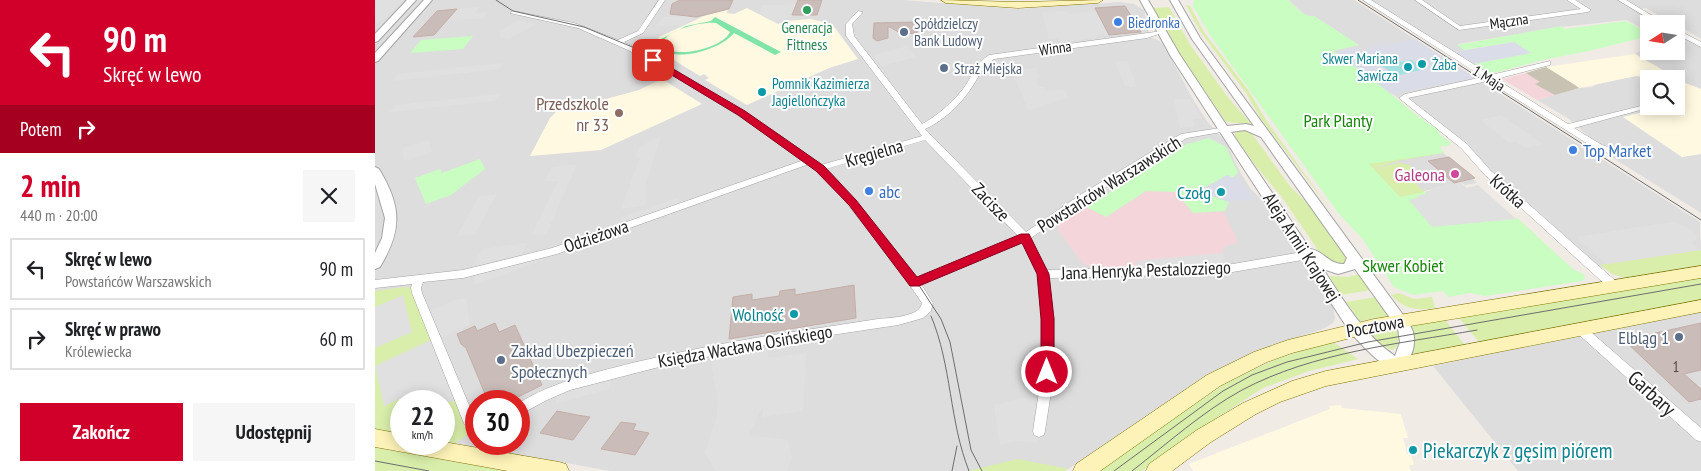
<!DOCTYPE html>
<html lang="pl">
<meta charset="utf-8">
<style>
:root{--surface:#fff;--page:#f6f6f6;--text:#202124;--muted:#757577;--line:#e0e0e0;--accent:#d0002a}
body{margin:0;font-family:"PT Sans Narrow",sans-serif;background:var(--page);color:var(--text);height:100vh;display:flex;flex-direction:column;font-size:19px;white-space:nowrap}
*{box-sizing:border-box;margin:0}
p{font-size:16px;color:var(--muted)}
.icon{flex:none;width:28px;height:28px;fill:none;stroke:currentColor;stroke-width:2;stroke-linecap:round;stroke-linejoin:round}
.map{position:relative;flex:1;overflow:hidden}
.drawer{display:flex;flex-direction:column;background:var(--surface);width:375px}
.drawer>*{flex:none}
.hud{background:#d0002a;color:#fff;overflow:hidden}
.needle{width:32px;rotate:258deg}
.buttons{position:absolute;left:1265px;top:15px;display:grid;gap:10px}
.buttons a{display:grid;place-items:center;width:45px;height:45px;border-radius:0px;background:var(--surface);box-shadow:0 2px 12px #0003;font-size:25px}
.speed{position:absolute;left:15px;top:390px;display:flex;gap:10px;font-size:25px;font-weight:700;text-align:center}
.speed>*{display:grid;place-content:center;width:65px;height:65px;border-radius:50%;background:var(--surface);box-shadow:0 2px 12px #0003;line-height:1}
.speed small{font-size:12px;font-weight:400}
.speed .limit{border:8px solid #d22;background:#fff;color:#111}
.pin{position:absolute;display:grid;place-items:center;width:42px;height:42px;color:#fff;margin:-21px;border-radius:10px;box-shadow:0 2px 8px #0006}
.me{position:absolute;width:55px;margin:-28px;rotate:0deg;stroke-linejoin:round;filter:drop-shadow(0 0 4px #0008)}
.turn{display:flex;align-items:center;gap:18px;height:105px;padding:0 20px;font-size:22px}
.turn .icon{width:65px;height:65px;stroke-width:2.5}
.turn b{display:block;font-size:35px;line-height:42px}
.then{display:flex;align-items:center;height:48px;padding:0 20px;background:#0003;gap:10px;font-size:19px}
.round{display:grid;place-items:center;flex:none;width:52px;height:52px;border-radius:0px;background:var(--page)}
.summary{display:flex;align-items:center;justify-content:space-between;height:85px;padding:0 20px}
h1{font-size:30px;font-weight:600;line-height:38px;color:var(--accent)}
.button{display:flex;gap:10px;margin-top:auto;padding:10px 20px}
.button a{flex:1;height:58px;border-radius:0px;background:var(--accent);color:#fff;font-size:20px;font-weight:600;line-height:58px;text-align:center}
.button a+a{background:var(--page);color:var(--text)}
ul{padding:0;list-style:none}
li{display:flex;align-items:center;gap:15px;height:62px;margin:0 10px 8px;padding:0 10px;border:2px solid var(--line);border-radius:0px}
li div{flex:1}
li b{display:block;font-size:19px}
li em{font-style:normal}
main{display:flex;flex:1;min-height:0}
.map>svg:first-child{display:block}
</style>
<main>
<section class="drawer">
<div class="hud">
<div class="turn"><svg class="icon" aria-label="left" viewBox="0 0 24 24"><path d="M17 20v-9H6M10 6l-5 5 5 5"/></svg><div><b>90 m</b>Skręć w lewo</div></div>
<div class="then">Potem<svg class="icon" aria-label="right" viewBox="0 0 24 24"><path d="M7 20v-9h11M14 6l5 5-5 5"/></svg></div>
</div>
<div class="summary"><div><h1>2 min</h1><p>440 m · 20:00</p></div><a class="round"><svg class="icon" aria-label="close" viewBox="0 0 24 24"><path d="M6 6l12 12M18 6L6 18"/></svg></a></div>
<ul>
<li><svg class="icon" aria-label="left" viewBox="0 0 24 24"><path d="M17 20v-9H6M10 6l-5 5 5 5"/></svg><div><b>Skręć w lewo</b><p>Powstańców Warszawskich</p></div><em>90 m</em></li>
<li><svg class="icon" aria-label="right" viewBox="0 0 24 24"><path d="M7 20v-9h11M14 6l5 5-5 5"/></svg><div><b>Skręć w prawo</b><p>Królewiecka</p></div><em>60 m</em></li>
</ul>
<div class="button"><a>Zakończ</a><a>Udostępnij</a></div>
</section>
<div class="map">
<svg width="1326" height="471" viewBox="0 0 1326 471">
<rect width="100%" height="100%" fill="#f1ebe6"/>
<path fill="#dedddd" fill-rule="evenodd" d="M0,0H528L642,9L745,2L759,4L769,10L774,33L777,38L785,41L793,53L819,101L832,121L851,142L864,170L875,188L893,206L958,306L960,318L958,323L948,329L887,349L823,382L739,440L690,471H235L69,441V401H26V434L0,429ZM101,401H144V444H101Z
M913,0H979L1325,222L1326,250L1226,265L1229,268L1219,267L1089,146L957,50L983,45L939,16L934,17L929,14Z
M996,0H1243L1284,24H1274V32L1251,20L1186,27L1083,44L1089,50L1079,52Z
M1251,0H1326V39L1301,24L1291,23L1282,18L1286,17L1271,8L1266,9Z
M1301,38H1311L1326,47V89L1310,83L1260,54L1274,46V51H1301Z
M1261,76L1275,79L1274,106H1292L1249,117L1307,157L1326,154V213L1238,158L1194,119L1162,100L1204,88L1217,87L1226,82Z
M1068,153L1100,178L1098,179L1102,183L1090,185L1086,182L1025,197L994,164Z
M1326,311V471H1143L1058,366Z"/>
<path fill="#f3d5da" d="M1151,73L1166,82L1161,84L1180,95L1162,100L1127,79Z
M771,191L801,192L818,213L848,211L862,239V243L850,246L847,253L762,261L763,267H717L708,264L683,230V225L708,205L731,217Z"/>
<path fill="#fff9e1" d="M372,8L403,24L411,21L435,19L453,23L460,28L483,59L454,68L372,105L330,80L334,78L329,74L325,76L279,48L284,37L329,16L354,9L351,13L359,14Z
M1260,54L1310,83L1326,89V154L1307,157L1248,117L1292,106H1301V104L1311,102L1301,95V79L1261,76L1204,88L1171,67Z
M287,79L327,104L226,150L155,156L175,118L188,105L231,99L264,90Z
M966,405L967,408L1026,414L1033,438H1028L1032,454H1036L1039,465H1034L1036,471H818L814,464L955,409L954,406Z"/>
<path fill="#c7c2b1" d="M1171,67L1200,85L1204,88L1180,95L1160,84L1165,82L1151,73Z"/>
<path fill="#d9eeaa" d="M811,5L815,6L829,32L873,90L893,123L958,213L886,119L871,93L825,31Z
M794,7L816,46L852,96L876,124L851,122L800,46L778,8Z
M867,130L877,134L915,186L941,213L972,257L970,264L964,266L949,259L906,196L880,165L860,136V133Z
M1066,150L1069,153L1022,161L1003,167L1006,171L1005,167L1024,163L1035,165L1039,171L1035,173L1044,181L1040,183L1052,194L1099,222L1142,218L1161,235L1152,237L1063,238L991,162Z
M1326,250V266L1250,278L1237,274L1225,265Z
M984,274L996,290L966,295L954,276L973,277Z
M1326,278V300L1104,342L1084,318Z
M29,287L41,288L99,426L90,437L80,443L69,441V401H26V434L0,429V291Z
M1024,293L1039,299L1057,297L1060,308C1043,311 1028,309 1016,295Z
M1001,297L1014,316L985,321L971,302Z
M1070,320L1090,345L1036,354L1035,326Z
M1021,328L1025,335L1021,348L1016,350L997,339L994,332Z
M957,341L983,359L934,371L888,388L815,435L767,471H723L851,383L901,359Z
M0,447L8,449L132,471H0Z
M643,459L694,469L690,471H593Z"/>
<path fill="#c9fdc2" d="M819,0H913C920,6 929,18 939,16L984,45L958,51L997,78L1045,118L1051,119L1049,121L1066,131L1063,133L1076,143L1073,146H1065L1068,153L994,164L1025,197L1050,192L1052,194L1035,200L1099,222L1142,218L1198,269L1210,275V278L1207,281L1110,296L1095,293L1074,297L1068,291L1038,295L1019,287L987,238L964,214L835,35L818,6Z
M1251,21L1274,33V36L1218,50L1168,60L1115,74L1099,64L1155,53L1139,42L1089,50L1082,45L1186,26L1190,29Z
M98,36L88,49L35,53L46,40Z
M834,138L851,147L863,172L858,178L852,175L824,191L854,202L850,211L818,213L801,192L771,191L731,217L711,207L812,144Z
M105,159L110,169L76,195L51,204L40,178L65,169L67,173Z"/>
<path fill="#80e4a9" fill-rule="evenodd" d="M340,17L406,52L400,55L359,33C347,49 300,64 283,47L284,40L311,26L336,21ZM341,23L355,32C349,47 299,61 287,45C289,30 327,21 341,23Z"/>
<path fill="#e0e0e0" d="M1,0H29L9,20L0,23Z
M421,4L417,16L400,22L385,14L388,5Z
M104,7L100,13L113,12L108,18L71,21L82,9Z
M693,11L694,14L722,11L734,35L724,34L722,37L685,43L683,38L674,39L667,12Z
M311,16L321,17L309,25L281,26L288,17Z
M144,20L161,24L134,39L125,37L124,31Z
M532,46L541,57L506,66L499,55Z
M752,61L762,87L750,86L740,62Z
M128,63L125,69L17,81L22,74Z
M661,68L664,79H661L663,87H669L671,91L689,89L693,98L653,110L637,71Z
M124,94L120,101L15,112L20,105Z
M799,99H815L827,118L818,119L820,127L805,128Z
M1126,115L1168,144L1149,148L1142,142H1134L1105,120Z
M286,136L270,186L271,205L246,209L265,157H261L265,146Z
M54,140L57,152L29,161L27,148Z
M202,164L171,234L157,235L183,181H170L177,167Z
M1085,182L1092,188L1103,185L1141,219L1057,227L1034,200L1043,198L1041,196L1051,194L1050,192L1057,190L1056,188Z
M122,194L100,234L81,236L105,196Z
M302,198L305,207L248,226L245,218Z
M1296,222L1312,227L1322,235L1323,239L1316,242L1326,250L1231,264L1201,237Z
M152,243L146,258L165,253L168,260L99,285L100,272L94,273L107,249Z
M847,253L851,261L859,267L764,273L762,261Z
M28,295L37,332L0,348V307Z
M91,298L95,324L61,340L85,400L69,403V401H33L27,398L9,406L0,366L60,338L50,313L78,301Z
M393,349V358L431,353L428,411L387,417L388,405L374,435L413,440L417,458L412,471H341L330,453L341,418L343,402L335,357Z
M236,374L234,389L181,404V389Z
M646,398L669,399L662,443L642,441L625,445L619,405Z"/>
<path fill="#dadde7" d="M1040,39L1100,78L1016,94L961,52L981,48L989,51L1000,46Z
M1139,42L1156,53L1099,64L1079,52Z
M853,175L858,178L861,175L879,199L854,202L823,191Z"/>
<path fill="#a4e0e1" d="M1036,60L1050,69L1021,76L1006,65Z"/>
<path fill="#c9bcb9" stroke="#c4aea7" d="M305,0H358L354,9L321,17L295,14L297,4Z
M423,0H447L442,15H417Z
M750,6L766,32L734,35L720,8Z
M82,9L59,35L38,37L62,11Z
M543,22L542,33L527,34L513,26V38L502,41L498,38L499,23Z
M1074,157L1100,178L1079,183L1053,161Z
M479,285L481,318L354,339L358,297L377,294V300L404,296L405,291L420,289V295Z
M120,323L124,332L140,325L167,385L135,401H113L91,348L86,344L82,334L100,326L102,331Z
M1326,323V370L1309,374L1326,389V399L1314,402L1249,340Z
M182,411L202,415L215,417L198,440L165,433Z
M246,422L261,424L258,430L274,433L260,455L226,449Z"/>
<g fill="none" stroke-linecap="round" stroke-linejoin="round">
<defs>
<path id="minor" d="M284,0H290L268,33L249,42C279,57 308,74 336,92C374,115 411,138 446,165L547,136L471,36V24L483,11L488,12L477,24L479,36L547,124C562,116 577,103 588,89C597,77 601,63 614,55L787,31V33L772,38L619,59C607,66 603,79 595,90C584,106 568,121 550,129L651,232L705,195L806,134L852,127V131L812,138L711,199L656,238L671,270L846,266L933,251L938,255L933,259L846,274L674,278L679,319V372L670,431L669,435L664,437L659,435L658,431L667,372V319L663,274L647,242L546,284L558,303L556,311L548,318L523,325L383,346L280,368L195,390L172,400L144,415V403C177,382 219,373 257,363C321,348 386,336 451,327C468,324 486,322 503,319C515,318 530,317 540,312C544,310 546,307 547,303L528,275L456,183L434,164L182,254L88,278L48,282L46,288L47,293L99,417L101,419V431C95,430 90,427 88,421L37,293L36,288L37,284L0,288V280L88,270L177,248L429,160L364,116L285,67L253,50L203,28L135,13L138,11L199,23L243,40L263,31ZM550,140L643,236L541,278L462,179L451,169Z
M988,0H996L1116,75L1175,61V65L1121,79L1193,124L1274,104V106H1280L1199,128L1227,145L1242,150L1243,152L1242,154L1239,155L1221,149L1113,81L1033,98L1092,144L1116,171L1243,283L1244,286L1243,289H1235L1110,175L1086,148L1024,98L1030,94L1108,77Z
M1040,0H1047L1085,26L1206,9L1192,0H1200L1216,10L1213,12L1084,30Z
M1243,0H1251L1291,24H1283Z
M1301,29L1326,42V47L1301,34Z
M1205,325L1209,326L1326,428V442L1321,440L1201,332L1199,329L1201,326Z"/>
<path id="tertiary" d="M32,0H41L3,41L0,42V34Z
M49,0H57L3,61L0,62V53Z
M765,0H773L805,55L852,126L871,124L879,126L817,39L795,0H803L825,38L1034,323C1037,329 1040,335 1039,342C1039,351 1032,370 1021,370C1008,369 983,341 975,332L795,55ZM870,130L886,137L972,258L969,264C954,265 948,250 935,249L856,132ZM948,269L963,274L980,269L1023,329L1025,342L1020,356C988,334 969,301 948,269Z
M0,167L4,169C27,207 27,230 5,267L0,269V253L7,238L10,218L0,184Z"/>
<path id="secondary" d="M566,0L643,2L728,0L723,3L643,8L571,3Z
M1326,266V278L999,332L917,353L892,362L845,386L725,471H698L701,464L832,375L879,352L913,340L999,319Z
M1326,300V312L951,386L905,402L881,414L836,442L797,471H771L774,464L822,430L868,403L917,381L951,371Z
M0,429L26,434V444H69V442L184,462L191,464L194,471H133L0,447Z"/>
</defs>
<use href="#minor" stroke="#a4a4a4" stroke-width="1"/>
<use href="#tertiary" stroke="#a4a4a4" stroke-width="2"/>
<use href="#secondary" stroke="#7e7200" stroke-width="1"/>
<use href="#minor" fill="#fff" fill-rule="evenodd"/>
<use href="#tertiary" fill="#fff" fill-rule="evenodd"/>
<use href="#secondary" fill="#fdf3b8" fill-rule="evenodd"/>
<path stroke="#6e6e6e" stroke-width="1" d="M121,0L138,11L209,27L267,51L384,123L456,176L536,273L566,319L575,342L596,450L607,471
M983,0L1326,220
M556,316C577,366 574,421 594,471
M0,461L54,471
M577,471L582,446
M739,471L848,391L877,375L912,362L993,342L1326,284
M757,471C793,443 827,412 867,390C939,352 1023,344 1102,330"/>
</g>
<path fill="#d0002a" stroke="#87001b" d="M275,59H281L370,111L449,166L481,200L542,277L646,234H654L674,274L679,319V372L677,376H668L666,372V319L662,274L647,243L544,286H535L474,205L441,171L363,115L275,62Z"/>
<circle fill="#2e9e5b" stroke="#fff" stroke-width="2" cx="432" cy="10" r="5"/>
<g fill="#3f7fe0" stroke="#fff" stroke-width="2">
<circle cx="743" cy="22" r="5"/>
<circle cx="1198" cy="150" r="5"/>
<circle cx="494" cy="191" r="5"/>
</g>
<g fill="#5c6f8a" stroke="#fff" stroke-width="2">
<circle cx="529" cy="32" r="5"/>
<circle cx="569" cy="68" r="5"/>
<circle cx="1304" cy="337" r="5"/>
<circle cx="126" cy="360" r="5"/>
</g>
<g fill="#0f9aa8" stroke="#fff" stroke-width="2">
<circle cx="1047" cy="64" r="5"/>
<circle cx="1033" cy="67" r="5"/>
<circle cx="387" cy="92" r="5"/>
<circle cx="846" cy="192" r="5"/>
<circle cx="419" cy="314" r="5"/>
<circle cx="1038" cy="450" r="5"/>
</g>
<circle fill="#8d6e63" stroke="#fff" stroke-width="2" cx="244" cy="113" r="5"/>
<circle fill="#d1479c" stroke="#fff" stroke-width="2" cx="1080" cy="174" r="5"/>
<g text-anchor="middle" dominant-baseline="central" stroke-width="4" stroke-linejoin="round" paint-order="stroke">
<g font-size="15" fill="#202020" stroke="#fff">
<text transform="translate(1134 21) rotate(-8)">Mączna</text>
<text transform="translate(680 48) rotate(-8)">Winna</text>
<text transform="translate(1114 78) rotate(32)">1 Maja</text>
</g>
<g font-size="15" fill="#366cbe" stroke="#fff" text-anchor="start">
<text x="753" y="22">Biedronka</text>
</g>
<g font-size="15" fill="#4e5e75" stroke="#fff" text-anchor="start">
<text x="539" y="23">Spółdzielczy<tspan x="539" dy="17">Bank Ludowy</tspan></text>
<text x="579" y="68">Straż Miejska</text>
</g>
<g font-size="15" fill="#27864d" stroke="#fff">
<text x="432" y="27">Generacja<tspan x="432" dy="17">Fittness</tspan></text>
</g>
<g font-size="15" fill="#0d838f" stroke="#fff" text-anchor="start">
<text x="1023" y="58" text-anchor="end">Skwer Mariana<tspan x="1023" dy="17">Sawicza</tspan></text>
<text x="1057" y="64">Żaba</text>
<text x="397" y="83">Pomnik Kazimierza<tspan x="397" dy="17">Jagiellończyka</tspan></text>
</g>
<g font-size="15" fill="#4a4746">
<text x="1301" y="366">1</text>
</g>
<g font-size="18" fill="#785e54" stroke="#fff" text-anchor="end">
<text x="234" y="103">Przedszkole<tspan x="234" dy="21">nr 33</tspan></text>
</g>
<g font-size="18" fill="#158705" stroke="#fff">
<text x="963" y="120">Park Planty</text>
<text x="1028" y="265">Skwer Kobiet</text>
</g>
<g font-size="18" fill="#366cbe" stroke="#fff" text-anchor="start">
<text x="1208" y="150">Top Market</text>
<text x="504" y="191">abc</text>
</g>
<g font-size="18" fill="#202020" stroke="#fff">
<text transform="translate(499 153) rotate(-16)">Kręgielna</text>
<text transform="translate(734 184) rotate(-32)">Powstańców Warszawskich</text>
<text transform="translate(1133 191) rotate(42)">Krótka</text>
<text transform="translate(616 202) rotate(46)">Zacisze</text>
<text transform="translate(221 236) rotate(-19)">Odzieżowa</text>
<text transform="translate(927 247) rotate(57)">Aleja Armii Krajowej</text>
<text transform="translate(771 270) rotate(-2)">Jana Henryka Pestalozziego</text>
<text transform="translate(1000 326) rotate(-10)">Pocztowa</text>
<text transform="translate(370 346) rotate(-10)">Księdza Wacława Osińskiego</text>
</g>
<g font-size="18" fill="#b23c85" stroke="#fff" text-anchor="end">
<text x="1070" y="174">Galeona</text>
</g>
<g font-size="18" fill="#0d838f" stroke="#fff" text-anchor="end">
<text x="836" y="192">Czołg</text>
<text x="409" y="314">Wolność</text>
</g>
<g font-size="18" fill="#4e5e75" stroke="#fff" text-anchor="end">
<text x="1294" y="337">Elbląg 1</text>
<text x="136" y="350" text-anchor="start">Zakład Ubezpieczeń<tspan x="136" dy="21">Społecznych</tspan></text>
</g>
<g font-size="21" fill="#202020" stroke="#fff">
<text transform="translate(1277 393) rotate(42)">Garbary</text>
</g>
<g font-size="21" fill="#0d838f" stroke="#fff" text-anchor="start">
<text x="1048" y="450">Piekarczyk z gęsim piórem</text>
</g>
</g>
</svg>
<div class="buttons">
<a><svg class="needle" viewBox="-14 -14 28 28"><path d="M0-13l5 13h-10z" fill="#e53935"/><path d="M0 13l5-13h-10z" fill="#757577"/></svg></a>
<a><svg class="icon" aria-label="search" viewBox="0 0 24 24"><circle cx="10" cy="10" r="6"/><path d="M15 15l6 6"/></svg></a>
</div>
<div class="speed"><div>22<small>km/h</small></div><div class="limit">30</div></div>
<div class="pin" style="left:278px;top:60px;background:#d93025"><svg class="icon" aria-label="arrive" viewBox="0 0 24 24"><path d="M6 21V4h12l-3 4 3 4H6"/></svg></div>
<svg class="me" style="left:672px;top:372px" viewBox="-20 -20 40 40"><circle r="17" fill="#d0002a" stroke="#fff" stroke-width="3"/><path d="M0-11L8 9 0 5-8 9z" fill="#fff"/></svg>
</div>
</main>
